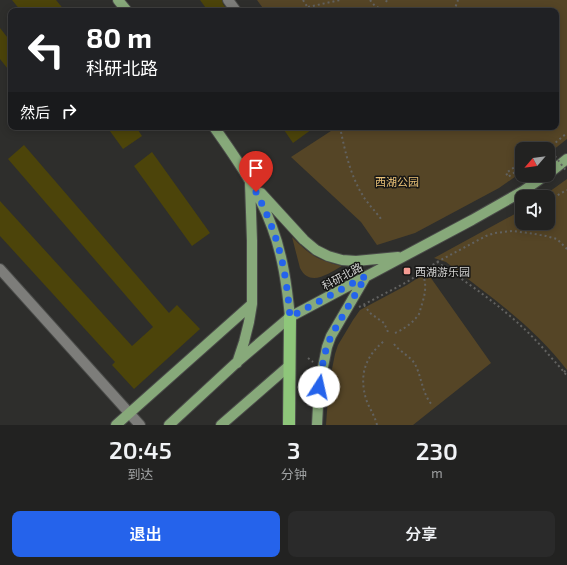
<!DOCTYPE html>
<html lang="zh">
<meta charset="utf-8">
<style>
:root{--surface:#222221;--page:#2a2a2a;--text:#f1f3f6;--muted:#a2a4a5;--line:#3f3f3f;--accent:#2563eb}
body{margin:0;font-family:"Exo 2","Noto Sans SC",sans-serif;background:var(--page);color:var(--text);height:100vh;display:flex;flex-direction:column;font-size:15px;white-space:nowrap}
*{box-sizing:border-box;margin:0}
p{font-size:13px;color:var(--muted)}
.icon{flex:none;width:22px;height:22px;fill:none;stroke:currentColor;stroke-width:2;stroke-linecap:round;stroke-linejoin:round}
.map{position:relative;height:425px;overflow:hidden}
.side{display:flex;flex-direction:column;background:var(--surface);flex:1}
.side>*{flex:none}
.top-card{position:absolute;left:8px;top:8px;width:551px;height:122px;border-radius:8px;box-shadow:0 2px 10px #0003,0 0 0 1px var(--line);background:#202124;color:#fff;overflow:hidden}
.needle{width:26px;rotate:242deg}
.tools{position:absolute;left:515px;top:142px;display:grid;gap:8px}
.tools a{display:grid;place-items:center;width:40px;height:40px;border-radius:8px;background:var(--surface);box-shadow:0 2px 10px #0003,0 0 0 1px var(--line);font-size:20px}
.pin{position:absolute;display:grid;place-items:center;width:34px;height:34px;color:#fff;margin:-41px -17px;border-radius:50% 50% 50% 0;rotate:-45deg;box-shadow:0 0 4px #0007}
.pin .icon{rotate:45deg}
.me{position:absolute;width:44px;margin:-22px;rotate:10deg;stroke-linejoin:round;filter:drop-shadow(0 0 3px #0008)}
.turn{display:flex;align-items:center;gap:14px;height:84px;padding:0 12px;font-size:18px}
.turn .icon{width:52px;height:52px;stroke-width:2.5}
.turn b{display:block;font-size:28px;line-height:34px}
.then{display:flex;align-items:center;height:38px;padding:0 12px;background:#0003;gap:8px;font-size:15px}
.eta{display:flex;justify-content:space-evenly;align-items:center;height:68px;text-align:center}
.eta b{font-size:24px;font-weight:600;line-height:28px}
.primary-button{display:flex;gap:8px;margin-top:auto;padding:8px 12px}
.primary-button a{flex:1;height:46px;border-radius:8px;background:var(--accent);color:#fff;font-size:16px;font-weight:600;line-height:46px;text-align:center}
.primary-button a+a{background:var(--page);color:var(--text)}
.map>svg:first-child{display:block}
</style>
<div class="map">
<svg width="567" height="425" viewBox="0 0 567 425">
<rect width="100%" height="100%" fill="#2e2e2c"/>
<path fill="#554526" d="M257,0H567V139L548,154V149H522V172L499,188L415,233L377,245L361,222L291,157L334,129V127H556V11H265Z
M567,179V370C534,326 489,296 446,262L434,258L522,210V223H548V197H542Z
M292,237C310,255 317,260 342,266C329,273 310,288 300,268Z
M426,271L491,363L413,425H326L327,411L331,374L335,354L338,345L353,320L360,310L407,285L421,276Z"/>
<path fill="#4c440a" d="M12,0H56L65,11H21Z
M200,0H222L223,4L228,11H208Z
M0,28L11,42V73L0,59Z
M107,127H136L142,136L123,149Z
M282,127H315L293,143Z
M24,145L169,313L177,305L200,329L134,389L112,365L115,362L0,236V201L132,346L153,327L83,246L8,159Z
M152,152L210,233L192,246L134,166Z"/>
<g fill="none" stroke-linecap="round" stroke-linejoin="round">
<defs>
<path id="minor" d="M228,0L236,11
M0,269L140,425"/>
<path id="major" d="M118,0L127,11
M214,127C236,158 259,191 272,227C283,256 287,287 290,317
M548,174L567,159
M261,193L304,240L316,250L328,256L342,260L356,261L398,257
M237,363L244,342L249,322L252,304V241L250,183
M116,425L252,304
M169,425L236,363L290,317L472,220L523,191L546,175
M221,425L290,365
M317,425L319,387L327,347L331,336L366,276"/>
<path id="highway" d="M289,425L290,317"/>
</defs>
<use href="#minor" stroke="#4a4b49" stroke-width="12"/>
<use href="#major" stroke="#4a4b49" stroke-width="12"/>
<use href="#highway" stroke="#4a4b49" stroke-width="14"/>
<path stroke="#626260" stroke-width="2" stroke-dasharray="2 3" stroke-linecap="butt" d="M303,0L310,11
M370,0L375,6L381,9
M386,2L387,0
M308,7L340,0
M454,11L458,0
M340,127C345,152 351,178 365,199C370,206 376,212 381,219
M540,149L547,144
M548,149L567,133
M522,162L506,173L508,177L522,167
M549,200L567,190
M437,262L486,236L495,233L512,231L529,233L546,236L557,239L567,249
M364,305L370,313L384,323L388,332
M359,307L407,282L437,262C478,290 517,317 549,355C555,362 562,369 567,376
M395,333C404,329 413,323 419,314C423,300 429,287 422,273
M394,344C400,352 410,356 415,364C422,378 422,393 432,405
M308,358L313,362
M564,372L567,369
M377,425C375,416 369,408 366,399C359,375 365,357 384,341"/>
<use href="#minor" stroke="#7d7d7a" stroke-width="10"/>
<use href="#major" stroke="#87a97a" stroke-width="10"/>
<use href="#highway" stroke="#8ec67a" stroke-width="12"/>
<path stroke="#626260" stroke-width="2" stroke-dasharray="2 3" stroke-linecap="butt" d="M549,148L567,172"/>
</g>
<g fill="none" stroke-linecap="round" stroke-linejoin="round">
<path stroke="#2563eb" stroke-width="7" stroke-dasharray="0 12.6" d="M256,192C271,220 282,252 286,283C288,294 289,306 290,317L366,276L331,336L327,347L324,356L319,387"/>
</g>
<rect fill="#f59c93" stroke="#161615" stroke-width="1.5" x="403" y="267" width="8" height="8" rx="2"/>
<g text-anchor="middle" dominant-baseline="central" stroke-width="3" stroke-linejoin="round" paint-order="stroke">
<g font-size="11" fill="#e9c177" stroke="#161615">
<text x="397" y="181">西湖公园</text>
</g>
<g font-size="11" fill="#d1d1d0" stroke="#161615" text-anchor="start">
<text x="415" y="271">西湖游乐园</text>
</g>
<g font-size="11" fill="#d1d1d0" stroke="#161615">
<text transform="translate(342 276) rotate(-28)">科研北路</text>
</g>
</g>
</svg>
<div class="tools">
<a><svg class="needle" viewBox="-14 -14 28 28"><path d="M0-13l5 13h-10z" fill="#e53935"/><path d="M0 13l5-13h-10z" fill="#a2a4a5"/></svg></a>
<a><svg class="icon" aria-label="sound" viewBox="0 0 24 24"><path d="M4 9h4l5-4v14l-5-4H4zM17 9q2 3 0 6"/></svg></a>
</div>
<div class="pin" style="left:256px;top:192px;background:#d93025"><svg class="icon" aria-label="arrive" viewBox="0 0 24 24"><path d="M6 21V4h12l-3 4 3 4H6"/></svg></div>
<svg class="me" style="left:319px;top:387px" viewBox="-20 -20 40 40"><circle r="19" fill="#fff"/><path d="M0-13L10 11 0 6-10 11z" fill="#2563eb"/></svg>
<div class="top-card">
<div class="turn"><svg class="icon" aria-label="left" viewBox="0 0 24 24"><path d="M17 20v-9H6M10 6l-5 5 5 5"/></svg><div><b>80 m</b>科研北路</div></div>
<div class="then">然后<svg class="icon" aria-label="right" viewBox="0 0 24 24"><path d="M7 20v-9h11M14 6l5 5-5 5"/></svg></div>
</div>
</div>
<section class="side">
<div class="eta">
<div><b>20:45</b><p>到达</p></div>
<div><b>3</b><p>分钟</p></div>
<div><b>230</b><p>m</p></div>
</div>
<div class="primary-button"><a>退出</a><a>分享</a></div>
</section>
